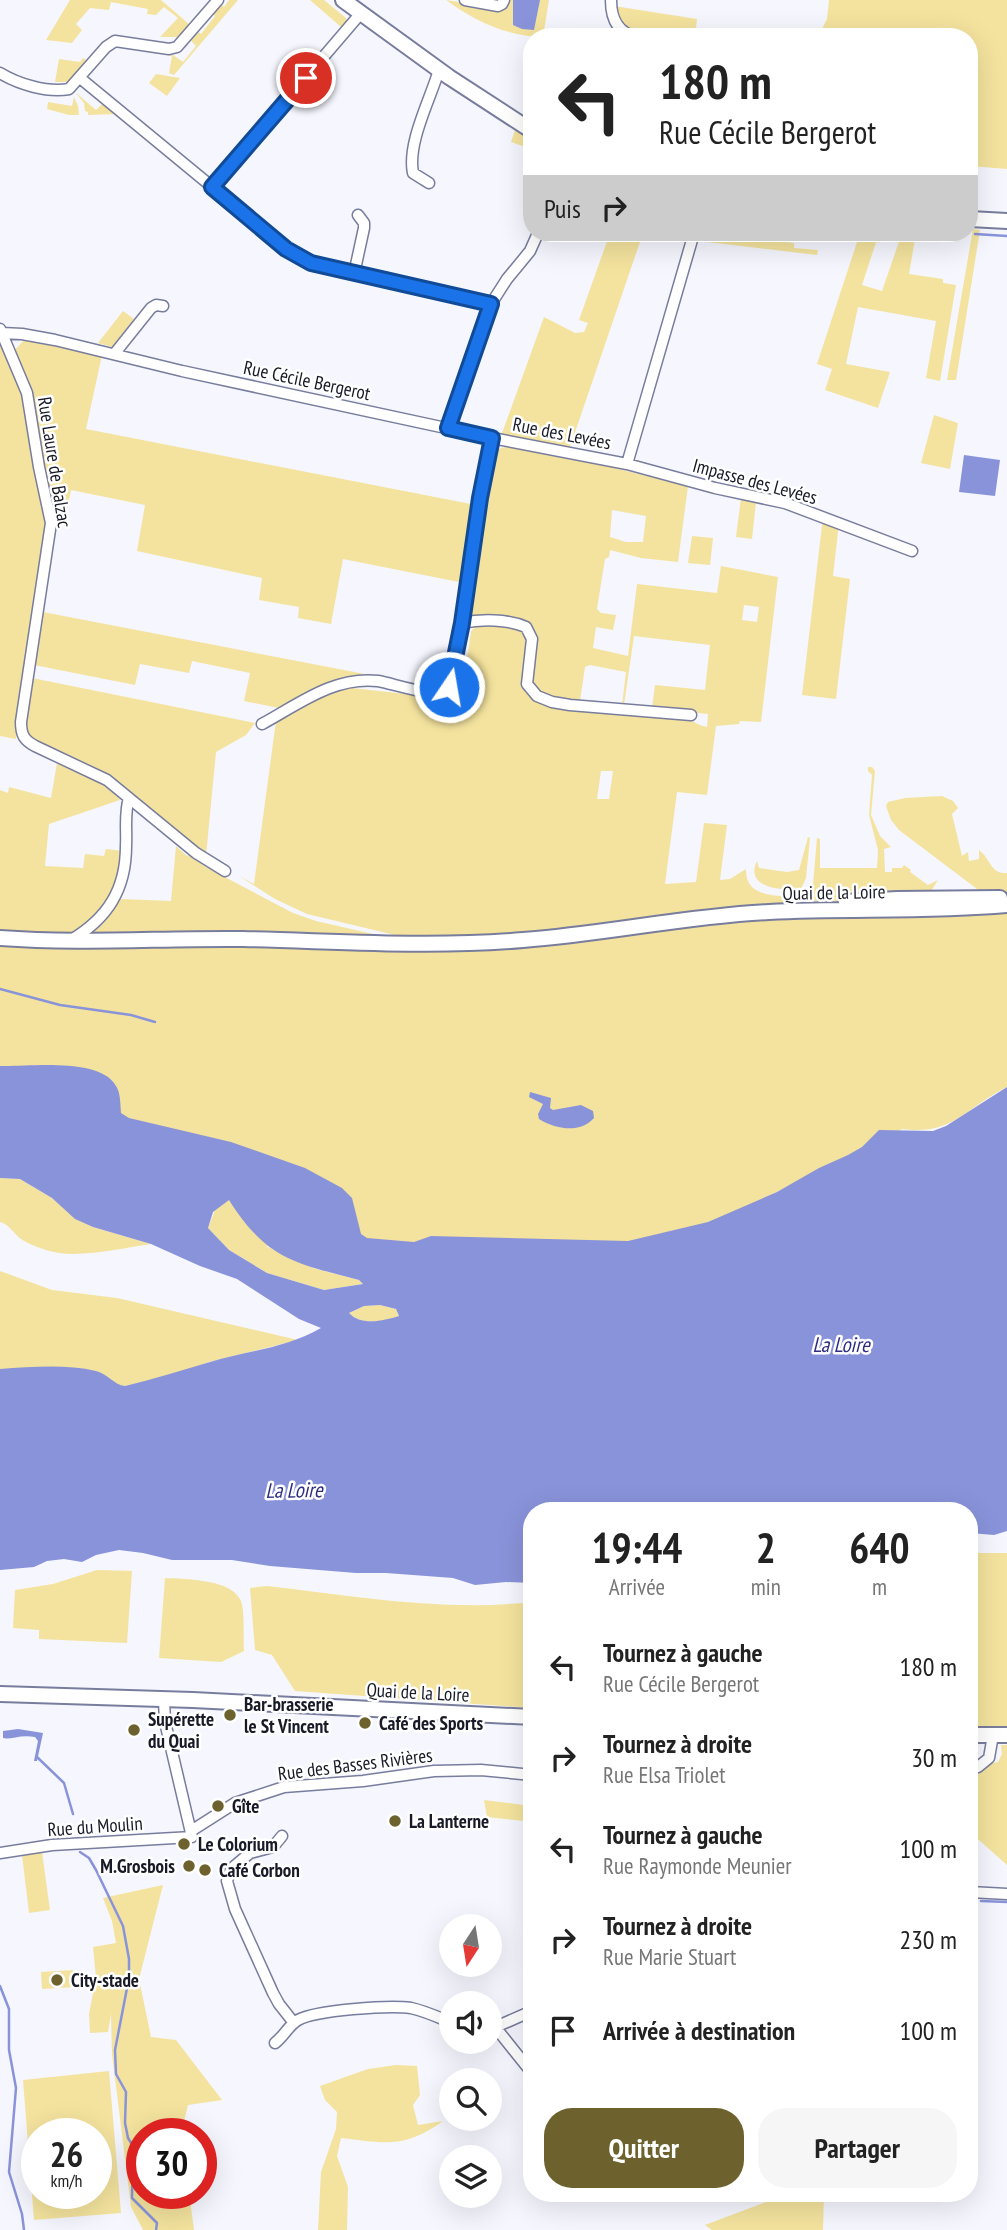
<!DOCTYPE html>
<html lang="fr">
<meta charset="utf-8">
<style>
:root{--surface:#fff;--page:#f6f6f6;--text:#222;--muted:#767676;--accent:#6d612e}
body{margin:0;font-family:"PT Sans Narrow",sans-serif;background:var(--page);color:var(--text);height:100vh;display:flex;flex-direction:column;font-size:26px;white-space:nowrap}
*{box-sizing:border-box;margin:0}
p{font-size:23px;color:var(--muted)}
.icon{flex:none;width:38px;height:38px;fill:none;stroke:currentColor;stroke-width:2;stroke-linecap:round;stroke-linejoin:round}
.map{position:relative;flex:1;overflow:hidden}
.drawer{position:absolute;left:523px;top:1502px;width:455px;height:700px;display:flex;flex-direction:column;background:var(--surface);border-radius:28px;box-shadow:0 7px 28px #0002}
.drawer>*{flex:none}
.guide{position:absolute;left:523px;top:28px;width:455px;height:214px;border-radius:28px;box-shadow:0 7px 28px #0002;background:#fff;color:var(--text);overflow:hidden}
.needle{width:46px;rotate:192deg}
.tools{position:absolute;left:439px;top:1914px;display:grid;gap:14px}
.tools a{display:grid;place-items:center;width:63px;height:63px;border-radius:50%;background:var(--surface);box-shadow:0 7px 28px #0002;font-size:35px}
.speed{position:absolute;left:21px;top:2118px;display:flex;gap:14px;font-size:35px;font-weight:700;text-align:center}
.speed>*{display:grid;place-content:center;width:91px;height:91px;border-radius:50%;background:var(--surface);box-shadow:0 7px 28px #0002;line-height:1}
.speed small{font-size:18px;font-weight:400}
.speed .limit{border:10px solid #d22;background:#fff;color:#111}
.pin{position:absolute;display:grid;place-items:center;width:60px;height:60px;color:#fff;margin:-30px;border:4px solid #fff;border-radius:50%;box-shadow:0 2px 7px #0007}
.me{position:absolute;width:77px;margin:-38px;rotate:12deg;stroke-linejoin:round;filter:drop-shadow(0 0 5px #0008)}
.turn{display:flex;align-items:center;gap:24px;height:147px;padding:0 21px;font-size:32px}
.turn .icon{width:91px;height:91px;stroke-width:2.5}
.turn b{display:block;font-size:49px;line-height:60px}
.then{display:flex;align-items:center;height:66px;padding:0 21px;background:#0003;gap:14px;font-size:26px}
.eta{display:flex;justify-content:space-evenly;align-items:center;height:119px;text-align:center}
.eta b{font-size:42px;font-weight:600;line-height:49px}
.primary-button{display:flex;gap:14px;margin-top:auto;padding:14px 21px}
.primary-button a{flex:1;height:80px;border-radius:28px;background:var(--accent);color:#fff;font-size:28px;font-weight:600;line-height:80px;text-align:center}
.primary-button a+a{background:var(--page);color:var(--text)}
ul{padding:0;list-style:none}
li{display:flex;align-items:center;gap:21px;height:91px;padding:0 21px}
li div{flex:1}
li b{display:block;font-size:26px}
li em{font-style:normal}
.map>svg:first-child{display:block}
</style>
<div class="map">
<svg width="1007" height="2230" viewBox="0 0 1007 2230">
<rect width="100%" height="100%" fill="#f5f6fe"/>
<path fill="#f4e39e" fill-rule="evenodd" d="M70,0H161L190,25L179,37H160L178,18L164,7L156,15L147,14L148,9L111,2L109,10L90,8L76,24L82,30L72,43L46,40Z
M229,0H238L174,75L169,73L172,56L151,51L173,55L183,62L196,46L191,41L198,32L201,34L215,16L213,14L221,4L224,7Z
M310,0H324L346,18L347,21L341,27Z
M446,0L505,10L507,0H549L543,37C508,37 473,20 446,0Z
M829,0H1007V169L970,166V37H818L827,19Z
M614,6L697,19L695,37L641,36L621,27Z
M83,58L86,60L68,82H55L59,59L80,62Z
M156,74L180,78L167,96L149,83Z
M75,92L96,110L102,104L115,114L88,115V112L85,111L84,103Z
M74,97L78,106L79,115H69L47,109L48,102L72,106Z
M515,130L532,140L531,149L511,142Z
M973,229L980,230L956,380H947Z
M610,233H643L569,450L501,436L544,317L575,333L584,332L588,323L579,320Z
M701,233L794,243V248L818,250L817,255L699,241Z
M860,233H879L862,285L882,291L902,233H916L909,274L943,279V283L956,285L940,381L926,378L936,321L858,307L846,364L890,372L878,408L825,390L832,369L817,364Z
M123,311L134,319L112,347L98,343Z
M0,338L23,390L49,515L19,707L16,739L0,736Z
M26,338L102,355L86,429L476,505L464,583L343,559L331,624L298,618L299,607L259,600L262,578L137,551L145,505L71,490L65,520L55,519L44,479L35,412L13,352Z
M934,415L958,423L950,469L921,463Z
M509,446L614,465L618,469L688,486L678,562L641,558L610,550L609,557L605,559L597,609L601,613L616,615L613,630L596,627L593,648L628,656L637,584L717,593L721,566L778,577L761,722L740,721L739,724L716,726L707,795L677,792L665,884L696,882L704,823L727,825L720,880L730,879L746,869C745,894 768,895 788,897L790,900L787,905L673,914L538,933L420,938L399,936L307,914L275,899L239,876L254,884L276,721L288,717L306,701L319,695L343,687L451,699L463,691L471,631L479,624H509L526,629C535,646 523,666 524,684C527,711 629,714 652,717L653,714C663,715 675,714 685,717C694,720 695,725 707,727L708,714L652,708L655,685L705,690L710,645L634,636L624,705H622L626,672L590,665L585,667L580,701C569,700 552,701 542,694C506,670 584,613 474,618L467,613L491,458L498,449ZM612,510L646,516L643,542H626L610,537ZM744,605L759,607L757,622L742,620ZM601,771H613L609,799H597Z
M741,498L756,502L752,539L736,537Z
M823,517L839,523L833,576L850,579L836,699L802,695Z
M692,536L713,538L710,565L688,563Z
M43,612L370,675L368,677L341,681L279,708L244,701L250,673L192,661L189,673L140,664L135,685L34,665Z
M32,678L255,723L246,735L216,752L206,856L155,815L29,738L25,729Z
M57,763L109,786L120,800L49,824L45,866L83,868L85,854L104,856L106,849L123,851L117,884L103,913L73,935L0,933V790L8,793L9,787L51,798Z
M868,767H872L875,771L871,815L880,836L891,847L884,849L885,872H892V868H902L904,865L911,870L910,872L928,885L938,880L930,893L845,901H815L812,896L817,838L820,839V868H877L878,850L869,815L872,775L868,771Z
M942,796L953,801L958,808L952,814L962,856L968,852L969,861L979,859V850C991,859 990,874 1007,873V895H989L981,892L899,830L891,820L886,806L888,802L905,798Z
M808,837L810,838L806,878L801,889C782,891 744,888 757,861L759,868L787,872L799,870Z
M176,846L187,856L189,855L206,867L293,913L316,921L386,937L88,934L89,930L121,899L171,901Z
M1007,910V1087C966,1107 953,1136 902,1129L672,1245L266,1246L313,1268L359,1280L363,1284L324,1290L267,1273L229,1250L208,1228L215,1210L0,1108V943L196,944L384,948L723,920Z
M0,1178L20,1179L52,1198L76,1219L93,1227L151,1244C121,1248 75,1260 46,1250C39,1248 27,1243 21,1239C13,1233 10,1225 0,1222Z
M0,1271L52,1290L117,1298L298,1340L209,1362L177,1374L125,1386H119L0,1410Z
M380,1305L396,1309L399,1317C383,1321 362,1326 349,1313L364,1306Z
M970,1553H1007V1726L970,1728Z
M97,1570L132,1571L127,1643L39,1639V1630L13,1628L15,1590L53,1584Z
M165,1578C185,1579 232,1579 241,1601C245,1612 243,1638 244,1651L221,1662L159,1658Z
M267,1586C354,1596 444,1612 532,1602V1708L295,1691L272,1655L255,1650L250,1588Z
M1001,1745H1007V1865L970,1832V1768L998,1762L1002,1754Z
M484,1800L532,1806V1822L487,1817Z
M42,1852L50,1910L29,1913L22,1855Z
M163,1885L139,1979L151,2037L176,2040L222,2100L188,2105L181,2133H142V2193H189L194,2230H143L131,2207L112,2054L111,2014L108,2032L90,2033L89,2014L96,1978L93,1947L116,1943L112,1921L103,1898Z
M73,1970L74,1987L42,1989L41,1972Z
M396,2065L417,2066L420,2095L413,2105L418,2125L443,2121C404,2149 385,2143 341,2138L337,2156L348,2187L347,2230H318L321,2172L336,2129L337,2112L325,2100L320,2086L368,2069Z
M109,2071L121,2213L34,2220L23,2080ZM96,2133V2193H37V2133Z
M201,2143H208V2190H201Z
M775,2193H824L823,2230H712L705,2225L771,2200Z"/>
<path fill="#8993da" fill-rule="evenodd" d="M513,0H540L534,30L522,29L513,25Z
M964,455L1000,460L995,496L959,492Z
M0,1066C29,1067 100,1057 116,1086C121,1094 120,1104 121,1113L129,1118L231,1142L305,1168L342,1188L352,1198L361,1234L367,1238L414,1242L431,1236L628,1241L708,1222L777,1192L819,1168L848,1155L862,1147L879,1130L933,1131L946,1126L1007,1087V1531L994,1535L970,1533V1510H532V1583L506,1582L475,1585L453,1578L386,1573H356L270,1566L232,1560H172L143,1553L119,1550L96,1555L82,1562L64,1559L47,1561L34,1567L0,1570V1369C31,1367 66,1364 96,1371C108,1374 114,1385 125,1386C154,1379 182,1370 210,1362C247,1351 287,1348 321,1328L299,1319L237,1279L200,1266L151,1244L93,1227L75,1219L52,1198L20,1179L0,1178ZM229,1200C267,1260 295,1263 359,1280L363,1284L324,1290L267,1273L229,1250L208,1228L213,1212ZM380,1305L396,1309L399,1316C383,1321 361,1326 349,1313L364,1306Z
M530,1092L551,1098L550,1108L553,1110L581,1105L593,1111L594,1118C580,1134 555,1129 539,1119L538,1114L543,1104L529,1097Z
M18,1729L43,1733L37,1761H34L38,1741L35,1737C21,1734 10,1740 3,1738V1731Z"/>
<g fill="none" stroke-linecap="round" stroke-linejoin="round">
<path stroke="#8993da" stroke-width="2.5" d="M975,234L1007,236
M0,989L60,1005L131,1015L155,1022
M37,1757L64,1783L73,1814
M80,1852L89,1858L96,1870L123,1926L129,1959V1978L115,2050L116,2074L126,2092L125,2123L128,2138L133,2146L132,2198L157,2223L156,2230
M981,1901L1007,1902
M0,1986L9,2009V2050L16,2088L9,2172L22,2214L24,2230"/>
<defs>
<path id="street" d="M465,0L498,6L502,4L504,0
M611,0C611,18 617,33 637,37
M0,73C18,84 47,93 69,89L106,47L115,41L169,49L177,47L218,0
M80,78L296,256L321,267L491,304
M429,183L413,173C407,143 430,100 439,70
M212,187L361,13
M354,274L364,228V223L358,215
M0,329L27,393L39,467L51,523L21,722C21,735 24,740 35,746L107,780L196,853L225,871
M2,333L22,334L55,340L182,371L492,438L627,464L694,233
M115,353L151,308L156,305L163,306
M448,428L491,304L507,279L530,251L538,233
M627,464L715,488L785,503L912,551
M462,623C481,619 508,619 526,627L532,639L527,684L537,696L552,702L570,705L691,715
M262,724C299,704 334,676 378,681C395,684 433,698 447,690L462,623L480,498L492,438
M71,940C108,918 126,889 126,846C127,831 124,813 129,798
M970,1768L978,1767L989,1758L993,1735
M191,1831L235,1803L284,1787L363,1781L434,1771L481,1770L532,1775
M282,1836L273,1847L250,1853L231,1869L227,1881L235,1909L273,1993L279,2004L294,2023
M0,1853L52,1845L192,1837L165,1722L164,1700
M970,1892L1007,1894
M496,2028L532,2073
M491,2029L532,2011
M275,2043C284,2036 289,2025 298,2020C316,2010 389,2005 411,2008C425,2011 438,2017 452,2023"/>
<path id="secondary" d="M343,0L449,77L532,131
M970,219L1007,221
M846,902L897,899L1000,898
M0,938C81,944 162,938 243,939C337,941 429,948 523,940C605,934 686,916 769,912C849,908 928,912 1007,905"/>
<path id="primary" d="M0,1694L193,1700L532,1717
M970,1735H1007"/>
</defs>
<use href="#street" stroke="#787d9d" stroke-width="13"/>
<use href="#secondary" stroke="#787d9d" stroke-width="18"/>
<use href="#primary" stroke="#787d9d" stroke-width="18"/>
<use href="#street" stroke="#fff" stroke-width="10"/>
<use href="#secondary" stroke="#fff" stroke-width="14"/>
<use href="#primary" stroke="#fff" stroke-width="14"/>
</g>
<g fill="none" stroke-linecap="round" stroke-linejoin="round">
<defs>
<path id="route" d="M306,78L212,187L286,249L311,263L491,304L448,428L492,438L480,498L462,623L449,687"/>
</defs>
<use href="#route" stroke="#114b97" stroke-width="18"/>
<use href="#route" stroke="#1a73e8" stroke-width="12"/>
</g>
<g fill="#6d612e" stroke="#fff" stroke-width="2.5">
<circle cx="230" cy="1715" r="7"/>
<circle cx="365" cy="1723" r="7"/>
<circle cx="134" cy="1730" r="7"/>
<circle cx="218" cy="1806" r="7"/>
<circle cx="395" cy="1821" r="7"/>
<circle cx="184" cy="1844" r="7"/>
<circle cx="189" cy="1866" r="7"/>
<circle cx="205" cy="1870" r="7"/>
<circle cx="57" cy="1980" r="7"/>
</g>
<g text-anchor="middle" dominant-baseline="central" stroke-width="5" stroke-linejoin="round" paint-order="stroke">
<g font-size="19" fill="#181a27" stroke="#fff">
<text transform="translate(307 380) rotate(12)">Rue Cécile Bergerot</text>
<text transform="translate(562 433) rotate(11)">Rue des Levées</text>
<text transform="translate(55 462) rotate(81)">Rue Laure de Balzac</text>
<text transform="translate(755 481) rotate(15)">Impasse des Levées</text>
<text transform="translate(834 892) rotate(-1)">Quai de la Loire</text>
<text transform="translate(418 1692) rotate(3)">Quai de la Loire</text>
<text transform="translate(355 1764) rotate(-7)">Rue des Basses Rivières</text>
<text transform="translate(95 1826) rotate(-4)">Rue du Moulin</text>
</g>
<g font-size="19" font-weight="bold" fill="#181a27" stroke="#fff" text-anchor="start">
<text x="244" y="1704">Bar-brasserie<tspan x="244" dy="22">le St Vincent</tspan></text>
<text x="148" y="1719">Supérette<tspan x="148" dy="22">du Quai</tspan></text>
<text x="379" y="1723">Café des Sports</text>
<text x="232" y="1806">Gîte</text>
<text x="409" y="1821">La Lanterne</text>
<text x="198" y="1844">Le Colorium</text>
<text x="175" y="1866" text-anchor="end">M.Grosbois</text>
<text x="219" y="1870">Café Corbon</text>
<text x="71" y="1980">City-stade</text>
</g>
<g font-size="21" font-style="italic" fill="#2f2e81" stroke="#fff">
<text x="841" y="1344">La Loire</text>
<text transform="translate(294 1490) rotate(-1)">La Loire</text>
</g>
</g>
</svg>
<div class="tools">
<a><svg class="needle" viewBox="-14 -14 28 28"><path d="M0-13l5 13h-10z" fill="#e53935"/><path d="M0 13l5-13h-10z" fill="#767676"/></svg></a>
<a><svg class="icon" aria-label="sound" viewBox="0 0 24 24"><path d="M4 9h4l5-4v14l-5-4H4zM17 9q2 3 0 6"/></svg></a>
<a><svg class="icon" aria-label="search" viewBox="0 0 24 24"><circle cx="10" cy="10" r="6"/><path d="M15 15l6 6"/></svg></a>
<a><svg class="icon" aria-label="layers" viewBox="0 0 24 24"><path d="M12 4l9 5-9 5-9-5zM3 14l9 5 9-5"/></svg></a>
</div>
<div class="speed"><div>26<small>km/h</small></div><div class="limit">30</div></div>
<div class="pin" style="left:306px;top:78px;background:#d93025"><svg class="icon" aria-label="arrive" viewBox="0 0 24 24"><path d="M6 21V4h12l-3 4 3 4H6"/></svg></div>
<svg class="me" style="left:449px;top:687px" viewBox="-20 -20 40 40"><circle r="17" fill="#1a73e8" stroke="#fff" stroke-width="3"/><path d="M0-11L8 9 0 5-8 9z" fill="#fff"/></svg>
<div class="guide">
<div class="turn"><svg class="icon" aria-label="left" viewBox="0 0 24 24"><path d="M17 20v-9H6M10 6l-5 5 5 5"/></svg><div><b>180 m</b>Rue Cécile Bergerot</div></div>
<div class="then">Puis<svg class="icon" aria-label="right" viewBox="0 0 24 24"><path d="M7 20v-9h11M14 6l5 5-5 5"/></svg></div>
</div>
<section class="drawer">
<div class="eta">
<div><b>19:44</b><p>Arrivée</p></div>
<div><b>2</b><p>min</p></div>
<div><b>640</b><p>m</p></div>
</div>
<ul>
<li><svg class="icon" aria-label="left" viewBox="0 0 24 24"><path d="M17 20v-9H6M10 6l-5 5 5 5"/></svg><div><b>Tournez à gauche</b><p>Rue Cécile Bergerot</p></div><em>180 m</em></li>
<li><svg class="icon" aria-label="right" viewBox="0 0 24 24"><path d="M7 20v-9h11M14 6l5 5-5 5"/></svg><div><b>Tournez à droite</b><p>Rue Elsa Triolet</p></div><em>30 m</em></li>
<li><svg class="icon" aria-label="left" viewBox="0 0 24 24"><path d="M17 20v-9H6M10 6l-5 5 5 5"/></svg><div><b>Tournez à gauche</b><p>Rue Raymonde Meunier</p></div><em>100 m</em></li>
<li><svg class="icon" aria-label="right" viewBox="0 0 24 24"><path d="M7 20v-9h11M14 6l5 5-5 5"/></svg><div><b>Tournez à droite</b><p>Rue Marie Stuart</p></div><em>230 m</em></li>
<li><svg class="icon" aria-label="arrive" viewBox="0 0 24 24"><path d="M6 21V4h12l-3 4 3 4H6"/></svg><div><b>Arrivée à destination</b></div><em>100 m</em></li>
</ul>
<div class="primary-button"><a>Quitter</a><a>Partager</a></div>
</section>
</div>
